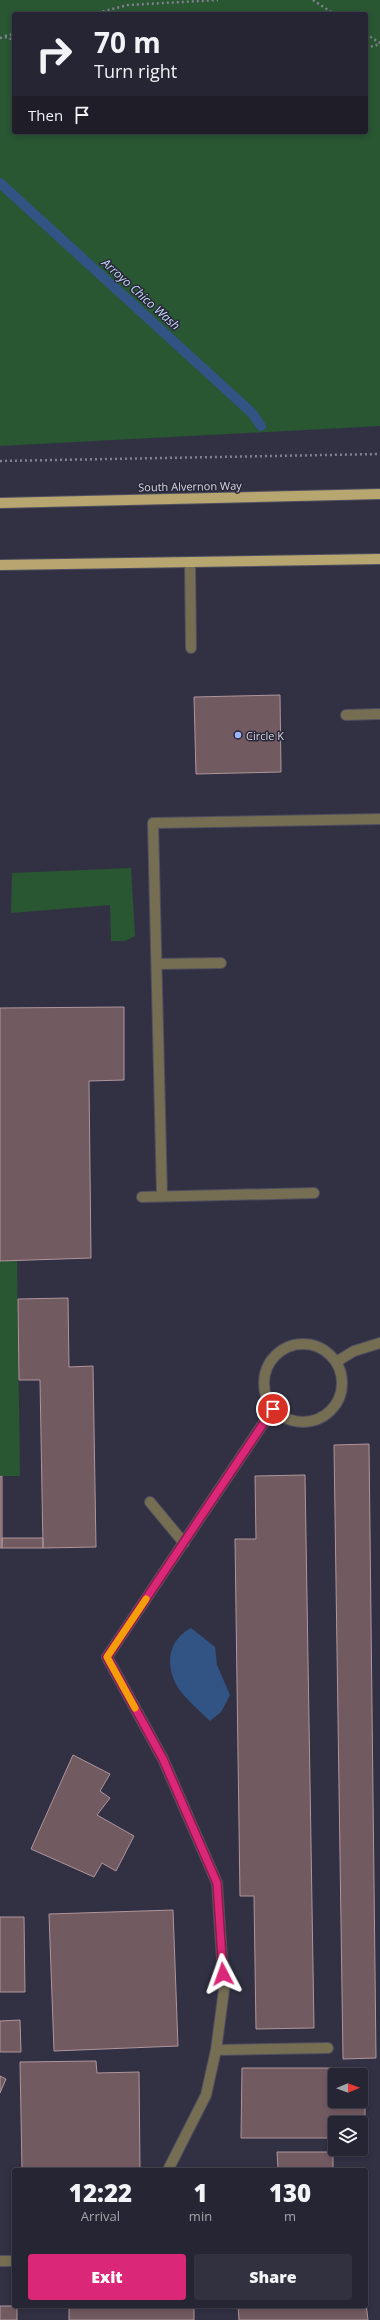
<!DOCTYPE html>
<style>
:root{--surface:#262533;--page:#32313f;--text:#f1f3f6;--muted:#a4a5ac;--line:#42424e;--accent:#db2777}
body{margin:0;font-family:"Open Sans",sans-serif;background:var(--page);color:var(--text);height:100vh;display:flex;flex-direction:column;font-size:15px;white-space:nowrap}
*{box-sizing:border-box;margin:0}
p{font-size:13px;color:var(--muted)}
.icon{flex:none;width:22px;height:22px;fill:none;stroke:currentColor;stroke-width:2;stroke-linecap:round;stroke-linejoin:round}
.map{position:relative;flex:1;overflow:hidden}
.sheet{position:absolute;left:12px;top:2168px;width:356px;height:140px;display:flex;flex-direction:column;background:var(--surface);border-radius:4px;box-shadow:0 2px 6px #0003,0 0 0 1px var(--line)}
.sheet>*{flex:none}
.banner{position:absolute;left:12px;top:12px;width:356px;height:122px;border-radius:4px;box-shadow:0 2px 6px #0003,0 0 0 1px var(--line);background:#262533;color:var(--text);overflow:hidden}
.needle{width:26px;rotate:89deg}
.fabs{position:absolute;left:328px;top:2068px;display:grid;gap:8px}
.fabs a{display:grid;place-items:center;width:40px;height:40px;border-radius:4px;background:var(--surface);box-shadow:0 2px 6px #0003,0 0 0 1px var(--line);font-size:20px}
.pin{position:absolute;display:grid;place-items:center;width:34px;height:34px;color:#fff;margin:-17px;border:2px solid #fff;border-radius:50%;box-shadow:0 1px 4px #0007}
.me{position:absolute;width:44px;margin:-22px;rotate:356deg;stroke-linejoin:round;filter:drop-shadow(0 0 3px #0008)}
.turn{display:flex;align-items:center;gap:14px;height:84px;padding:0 16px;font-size:18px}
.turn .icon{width:52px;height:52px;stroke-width:2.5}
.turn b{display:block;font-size:28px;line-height:34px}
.then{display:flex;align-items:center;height:38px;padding:0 16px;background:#0003;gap:8px;font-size:15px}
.eta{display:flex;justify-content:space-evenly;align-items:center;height:68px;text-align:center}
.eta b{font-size:24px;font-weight:800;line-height:28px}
.action{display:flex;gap:8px;margin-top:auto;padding:8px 16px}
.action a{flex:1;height:46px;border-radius:4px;background:var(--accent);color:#fff;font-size:16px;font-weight:800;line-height:46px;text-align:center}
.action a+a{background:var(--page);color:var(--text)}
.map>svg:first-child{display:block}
</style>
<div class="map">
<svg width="380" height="2320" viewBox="0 0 380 2320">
<rect width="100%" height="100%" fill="#323144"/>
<path fill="#285732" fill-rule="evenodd" d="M0,0H380V426L0,446ZM14,14H366V132H14Z
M131,868L135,936L125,941H111L110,905L11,913L12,873Z
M17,1260L20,1476H0V1261Z"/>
<path fill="#315485" d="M191,1628L215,1647L217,1665L230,1695L221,1712L210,1721C200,1711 182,1696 176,1684C165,1662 169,1640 191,1628Z"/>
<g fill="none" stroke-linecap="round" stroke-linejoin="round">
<path stroke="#315485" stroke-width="10" d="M0,183L252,413L261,426"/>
</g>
<path fill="#725a61" stroke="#af959c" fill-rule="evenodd" d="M280,695L281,772L196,774L194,697Z
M124,1007V1080L89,1081L91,1258L0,1261V1008Z
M68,1298L69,1367L93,1366L96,1547L43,1548L40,1380H19L18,1299Z
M369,1444L376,2058L343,2059L334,1445Z
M305,1475L314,2028L256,2029L254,1896H240L235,1539H256L255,1476Z
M2,1476V1548H0V1477Z
M2,1538H43V1548H2Z
M73,1755L110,1774L100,1791L110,1798L97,1815L134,1836L116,1871L102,1863L94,1877L31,1849Z
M173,1910L178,2046L54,2051L49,1914Z
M0,1917H24L25,1992H0Z
M20,2020L21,2052H0V2021Z
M96,2061L97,2073L139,2072L140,2170H22L20,2062Z
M242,2068H365V2138H361V2123H335V2138H241ZM335,2075H361V2101H335Z
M0,2076L6,2079L0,2093Z
M277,2152H333V2170H209L278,2168Z
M366,2303L368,2320H239L238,2306H366Z
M0,2306H17V2320H0Z
M69,2306H194V2320H69Z"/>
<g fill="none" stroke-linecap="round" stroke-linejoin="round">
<defs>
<path id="minor" d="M190,562L191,648
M346,715L380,714
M157,964L221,963
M162,1196L153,823L380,819
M142,1197L314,1193
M264 1383a39 39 0 1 1 78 0a39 39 0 1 1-78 0Z
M336,1362L354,1351L380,1343
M150,1502L184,1543
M216,2050L328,2048
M168,2170L206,2095L216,2050L224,1990L217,1883L163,1759L107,1657L273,1409
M0,2261H14"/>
<path id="major" d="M0,503L380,494
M0,565L380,559"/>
</defs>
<use href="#minor" stroke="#504f61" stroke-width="12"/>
<use href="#major" stroke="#504f61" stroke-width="12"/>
<path stroke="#818090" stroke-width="2.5" stroke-dasharray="2 3" stroke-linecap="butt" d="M313,0L334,14
M93,14L128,5L218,0
M366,34L380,43
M5,36L14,34
M0,38L5,37L14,40
M366,48L380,44
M0,461L380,454"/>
<use href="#minor" stroke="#756e53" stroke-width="10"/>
<use href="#major" stroke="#b7a66f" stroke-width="10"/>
</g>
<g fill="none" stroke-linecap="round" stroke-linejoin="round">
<defs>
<path id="route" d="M223,1974L217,1883L163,1759L107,1657L273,1409"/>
</defs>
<use href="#route" stroke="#8e194d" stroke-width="10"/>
<use href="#route" stroke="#db2777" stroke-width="7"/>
<path stroke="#f59e0b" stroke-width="7" d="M135,1708L107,1657L146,1599"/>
</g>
<circle fill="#9cb4fd" stroke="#282739" stroke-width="1.5" cx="238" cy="735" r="4"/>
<g text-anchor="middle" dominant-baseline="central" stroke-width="3" stroke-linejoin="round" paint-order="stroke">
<g font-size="11" fill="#d8d8e4" stroke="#282739">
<text transform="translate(190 486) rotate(-1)">South Alvernon Way</text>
</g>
<g font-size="11" fill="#d8d8e4" stroke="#282739" text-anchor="start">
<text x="246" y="735">Circle K</text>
</g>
<g font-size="12" font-style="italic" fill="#c6dcfa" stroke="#282739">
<text transform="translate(141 294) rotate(42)">Arroyo Chico Wash</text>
</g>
</g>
</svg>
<div class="fabs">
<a><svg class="needle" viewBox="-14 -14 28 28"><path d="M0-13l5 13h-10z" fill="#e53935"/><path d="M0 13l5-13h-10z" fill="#a4a5ac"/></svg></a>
<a><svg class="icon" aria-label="layers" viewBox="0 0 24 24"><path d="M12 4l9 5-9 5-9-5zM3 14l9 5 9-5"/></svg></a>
</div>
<div class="pin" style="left:273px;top:1409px;background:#d93025"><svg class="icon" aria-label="arrive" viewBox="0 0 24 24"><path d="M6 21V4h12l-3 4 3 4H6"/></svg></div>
<svg class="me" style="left:223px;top:1974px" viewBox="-20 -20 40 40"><path d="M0-17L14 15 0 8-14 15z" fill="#db2777" stroke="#fff" stroke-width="4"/></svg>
<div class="banner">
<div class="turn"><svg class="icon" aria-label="right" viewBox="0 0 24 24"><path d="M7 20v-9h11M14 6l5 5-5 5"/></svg><div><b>70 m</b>Turn right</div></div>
<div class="then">Then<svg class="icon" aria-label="arrive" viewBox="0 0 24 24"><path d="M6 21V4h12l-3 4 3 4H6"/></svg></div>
</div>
<section class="sheet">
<div class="eta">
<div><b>12:22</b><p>Arrival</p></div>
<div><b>1</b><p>min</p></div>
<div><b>130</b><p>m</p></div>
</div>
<div class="action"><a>Exit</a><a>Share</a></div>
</section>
</div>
